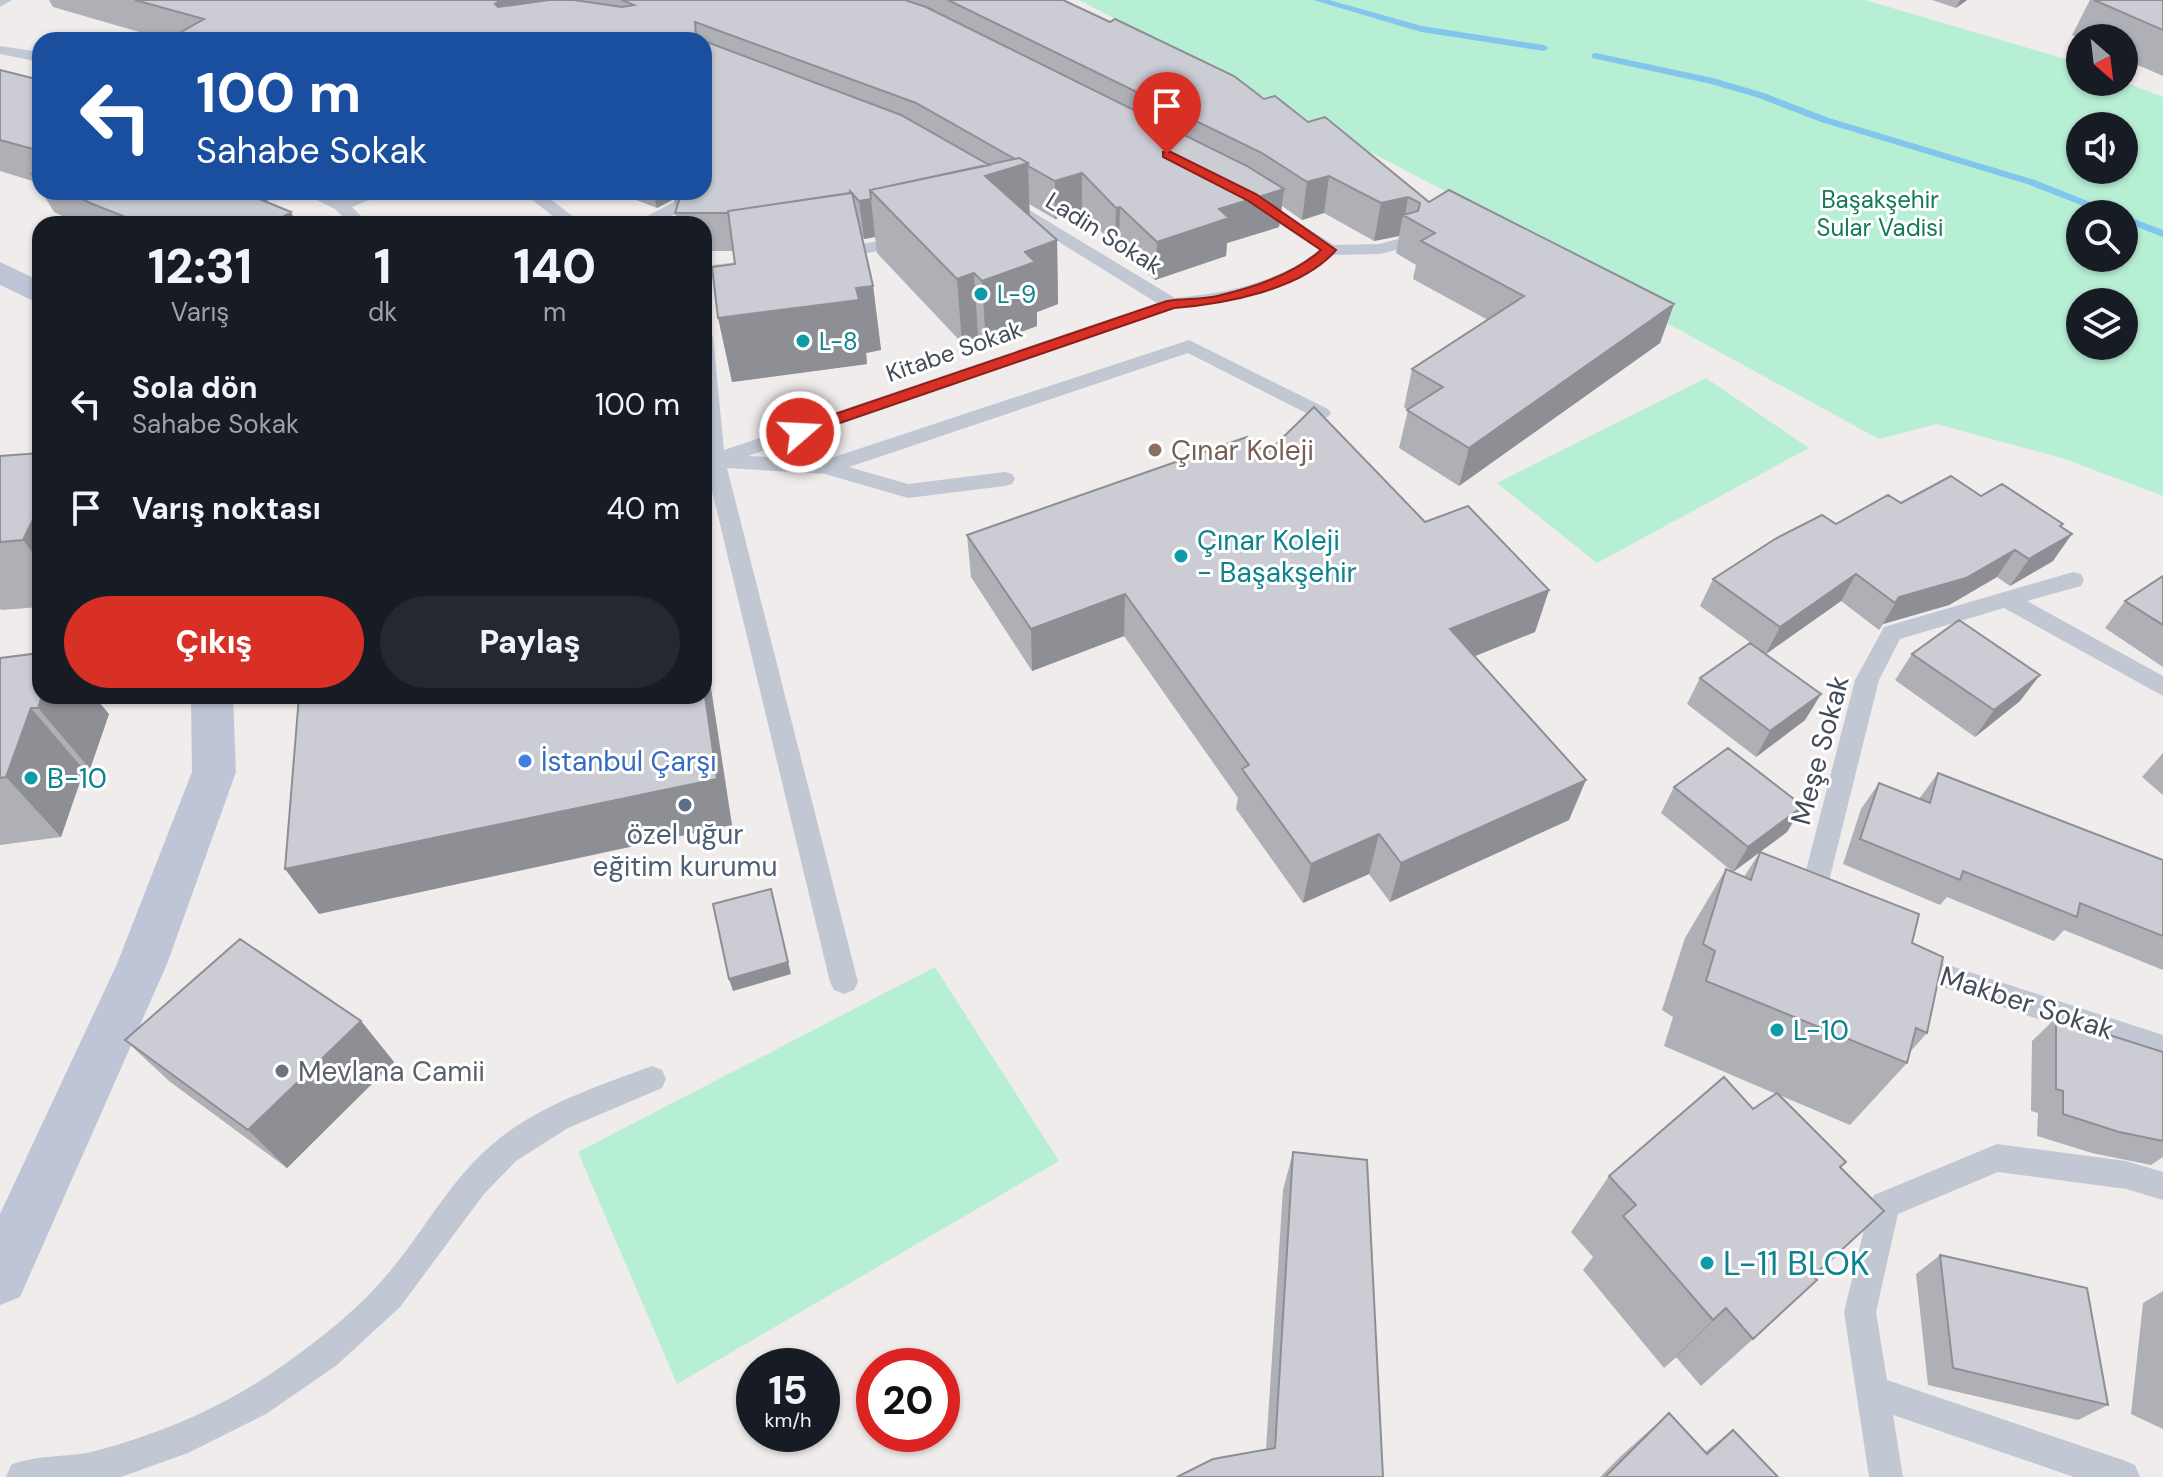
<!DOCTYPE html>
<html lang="tr">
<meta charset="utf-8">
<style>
:root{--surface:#171b24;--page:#242831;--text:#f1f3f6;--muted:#9ea1a6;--accent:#d93025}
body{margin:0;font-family:"DM Sans",sans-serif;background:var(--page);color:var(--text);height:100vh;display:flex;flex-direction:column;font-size:30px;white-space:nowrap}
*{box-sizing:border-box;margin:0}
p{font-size:26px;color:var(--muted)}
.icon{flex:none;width:44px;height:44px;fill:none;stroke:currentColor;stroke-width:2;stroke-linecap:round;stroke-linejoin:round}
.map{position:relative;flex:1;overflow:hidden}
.side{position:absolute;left:32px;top:216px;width:680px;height:488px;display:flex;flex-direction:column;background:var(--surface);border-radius:24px;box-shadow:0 2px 6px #0004}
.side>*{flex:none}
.top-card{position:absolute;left:32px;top:32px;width:680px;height:168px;border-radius:24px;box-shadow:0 2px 6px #0004;background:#1a4fa0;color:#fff;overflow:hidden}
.needle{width:52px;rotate:152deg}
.controls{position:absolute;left:2066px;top:24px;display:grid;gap:16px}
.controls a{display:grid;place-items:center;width:72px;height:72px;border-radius:50%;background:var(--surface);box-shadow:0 2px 6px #0004;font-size:40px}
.speed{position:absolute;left:736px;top:1348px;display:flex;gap:16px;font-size:40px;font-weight:700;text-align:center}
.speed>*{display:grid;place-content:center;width:104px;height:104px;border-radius:50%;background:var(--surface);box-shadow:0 2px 6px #0004;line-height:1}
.speed small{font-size:20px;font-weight:400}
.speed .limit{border:12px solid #d22;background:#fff;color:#111}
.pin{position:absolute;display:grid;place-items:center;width:68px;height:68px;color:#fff;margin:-82px -34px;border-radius:50% 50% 50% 0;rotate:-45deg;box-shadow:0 0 8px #0007}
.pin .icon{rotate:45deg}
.me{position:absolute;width:88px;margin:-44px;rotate:71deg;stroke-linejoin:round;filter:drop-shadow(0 0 6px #0008)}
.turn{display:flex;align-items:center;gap:28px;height:168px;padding:0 32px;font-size:36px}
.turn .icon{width:104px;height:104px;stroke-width:2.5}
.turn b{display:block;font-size:56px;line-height:68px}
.eta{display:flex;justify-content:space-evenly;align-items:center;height:136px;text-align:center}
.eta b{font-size:48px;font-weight:800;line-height:56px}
.cta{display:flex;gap:16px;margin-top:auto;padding:16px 32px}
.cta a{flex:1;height:92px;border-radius:48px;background:var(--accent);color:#fff;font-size:32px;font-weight:800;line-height:92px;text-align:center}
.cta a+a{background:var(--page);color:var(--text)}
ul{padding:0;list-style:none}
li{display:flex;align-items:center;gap:24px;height:104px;padding:0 32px}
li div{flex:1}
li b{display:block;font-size:30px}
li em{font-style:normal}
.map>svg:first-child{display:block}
</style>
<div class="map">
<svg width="2163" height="1477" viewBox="0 0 2163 1477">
<rect width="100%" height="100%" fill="#efeceb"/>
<path fill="#b7efd5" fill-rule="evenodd" d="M1079,0H1865L2072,61L2080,64V82H2124L2163,97V496L2062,458L1937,424L1879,439L1480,221L1468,203ZM2080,126H2124V170H2080ZM2080,214H2124V258H2080ZM2080,302H2124V346H2080Z
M1706,378L1809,448L1597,563L1497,483Z
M935,967L1059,1161L677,1384L578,1152Z"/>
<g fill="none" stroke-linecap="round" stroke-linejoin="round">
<path fill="#83c6ed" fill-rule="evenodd" d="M1313,0H1329L1422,26L1544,45L1549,48L1544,51L1421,32Z
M1596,53L1713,78L1764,93L1829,118L2035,180L2120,214H2104L2027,184L1821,122L1756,97L1711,84L1592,58V54Z
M2124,215L2163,230V237L2124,222Z"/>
<path fill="#c1c8d4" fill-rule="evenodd" d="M0,0H12L0,7Z
M0,46L40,52V62L0,54Z
M704,178L712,183V196L655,224H632L693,192H704Z
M301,192H324L342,199L363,192H388L352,207L369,224H350L335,209Z
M522,192H541L583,224H563Z
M1001,193L1175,298C1227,293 1277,283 1319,250L1249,204L1247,200L1249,196L1255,195L1334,245L1379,244L1402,238L1411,243L1408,247L1380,254L1334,255L1302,278L1262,294L1174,309L748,456L825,460L1189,340L1328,409L1331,413L1328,417H1314L1188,353L849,467L908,484L1005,472L1012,474L1015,479L1012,484L1005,486L908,498L825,474L727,468L858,982L854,990L844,994L834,990L830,982L707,470L704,471V330L713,336L724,450L1157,303L995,202L993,198L995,194Z
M907,236L913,237L916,241L913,245L833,259L824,254L833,249Z
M745,261L754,266L751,270L704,276V266Z
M2073,572L2081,574L2084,580L2081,586L2027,601L2163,676V696L2004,608L1900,639L1879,680L1823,905L1819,913L1810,916L1801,913L1797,905L1855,680L1884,627Z
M1908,952L2163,1035V1061L1898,972L1895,964L1898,956Z
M652,1066L662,1070L666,1079L662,1088L568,1128L516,1161L484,1194L400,1307L337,1365L266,1414L188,1453L121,1477H6L11,1465C37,1454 67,1458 95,1451C161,1434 226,1406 282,1366C323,1337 364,1305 395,1265C428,1224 453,1177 494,1143C538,1105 599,1086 652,1066Z
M1997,1144L2126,1161L2163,1172V1200L2126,1189L1998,1172L1898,1214L1876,1312L1887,1380L2123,1460L2135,1465L2140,1477H2074L1893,1415L1903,1477H1869L1844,1312L1870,1205L1874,1195Z"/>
<path fill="#bdc5d6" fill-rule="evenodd" d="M0,262L40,281V304L0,285Z
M191,696H233L236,772L167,964L20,1297L0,1305V1214L117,964L192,772Z"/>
</g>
<path fill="#afafb6" d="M49,0H1063L1308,122L1429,202L1674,304L1660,343L1459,486L1399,448L1408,410L1404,407L1412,369L1488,320L1413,279L1416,265L1396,253L1399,236L1374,241L1324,213L1302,220L1282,206L1279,227L1227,243L1226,256L1155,280L1119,245L1115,246L1082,211L1055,219L1029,204L1030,216L1057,240L1058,304L1037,312V326L986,345L978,337L962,343L877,253L875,237L864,239L862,237L873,286L881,350L866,353L867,364L732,382L735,264L733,251H704V224H678L675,213L676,208L674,199L657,208L616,192H704V40H167L53,7Z
M1932,0H1967L1956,8Z
M2090,0H2163V76L2124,59V38L2080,39L2072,35Z
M0,70L40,80V188L36,182L0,171Z
M42,192H274L277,198L264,201L297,224H78L54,212Z
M40,453V607L1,610L0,608V456Z
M1266,454L1425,522L1549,590L1535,632L1475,656L1569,820L1390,902L1369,874L1303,903L1236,809L1238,798L1124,636L1032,671L971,577L967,535Z
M1981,496L2063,524L2061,526L2053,561L2010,586L1997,577L1949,605L1883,624L1879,630L1841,601L1766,654L1700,606L1713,579L1836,524L1901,503Z
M2163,576V667L2105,628L2125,601Z
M1912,654L2020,701L1975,737L1895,680Z
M0,658L109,714L90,769L84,770L61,837L0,845Z
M1700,678L1821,694L1805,720L1756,757L1687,704Z
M2163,753V795L2142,777Z
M1938,773L2163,860V970L2064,930L2054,941L1947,897L1940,905L1843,864L1861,809L1879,783L1919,799Z
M1674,787L1787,832L1733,872L1744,877L1760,852L1912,943L1927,1033L1910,1052L1907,1063L1850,1125L1777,1094L1841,1167L1813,1276L1753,1339L1701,1386L1676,1357L1664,1368L1583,1270L1593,1257L1571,1232L1609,1176L1753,1109L1776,1094L1664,1046L1673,1017L1662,1010L1685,938L1726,869L1733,872L1661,813Z
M2056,1018L2163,1052V1157L2151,1165L2092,1153L2037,1136L2038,1113L2031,1111L2032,1041Z
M361,1021L394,1062L287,1168L169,1081L125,1040Z
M1293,1152L1383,1477L1266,1449L1283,1190Z
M1940,1255L2108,1405L2078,1420L1928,1385L1916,1274Z
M2163,1291V1429L2131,1414L2143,1303Z
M1669,1413L1705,1452L1733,1430L1778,1477H1600L1622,1455Z"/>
<path fill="#8e8f94" d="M501,0H556L506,40L495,4Z
M1960,0H1967L1956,8Z
M1028,163L1030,226L877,197Z
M1082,173V211L1055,219V181Z
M1329,176L1324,213L1302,220L1307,182Z
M1284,189L1279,227L1227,243L1226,256L1155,280L1157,242L1219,209Z
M209,192H274L277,198L219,213Z
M653,192H673L674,199L657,208Z
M1408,197L1405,216L1403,215L1399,236L1374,241L1381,203Z
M871,199L875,237L864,239L859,201Z
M1120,207L1119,245L1115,246L1116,208Z
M291,212L297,224H270Z
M1057,240L1058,304L1037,312V326L986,345L982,281L1025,252Z
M974,273L978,337L962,343L957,279Z
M873,286L881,350L866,353L867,364L732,382L718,318L856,288Z
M1674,304L1660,343L1459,486L1469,448Z
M40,505V563L23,540Z
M2063,524L2045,550L2072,534L2053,561L2010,586L2029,559Z
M2015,550L1997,577L1949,605L1883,624L1879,630L1899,597Z
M1856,574L1841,601L1766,654L1780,627Z
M1549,590L1535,632L1438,671L1450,629Z
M1125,594L1124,636L1032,671L1031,629Z
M704,642L732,825L319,914L285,869L704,689Z
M2040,675L2020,701L1975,737L1994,710Z
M1821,694L1805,720L1756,757L1770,731Z
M42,696H94L109,714L90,769L38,708Z
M31,708L84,770L61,837L6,777Z
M1586,780L1569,820L1390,902L1401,863Z
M1803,806L1787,832L1733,872L1748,847Z
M1379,834L1369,874L1303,903L1311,864Z
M771,889L791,974L733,991L729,979Z
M361,1021L394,1062L287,1168L248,1130Z
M1726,1308L1676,1357L1664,1368L1713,1320Z"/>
<path fill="#cbccd4" stroke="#8e8f94" stroke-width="2" d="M135,0H501L495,4L498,7L549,0H574L622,7L634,5L622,0H905L926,7L1247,166L1284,189L1219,209L1229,218L1157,242L1120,207L1116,208L1082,173L1055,181L1028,166V163L1019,158L1015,159L916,103L695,22L696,38L702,40H167L204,19Z
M948,0H1063L1110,22L1115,19L1234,76L1264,99L1275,96L1308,122L1325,117L1429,202L1449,190L1674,304L1469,448L1407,410L1443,387L1412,369L1524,296L1421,241L1435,233L1403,215L1418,211L1420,203L1408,197L1381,203L1329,176L1307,182L1262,153Z
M2094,0H2163V30Z
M704,41L901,115L989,165L870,190L871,199L859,201L850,191V193L728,211V213H675L682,192H704V162L705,161L707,146L704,143Z
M0,70L40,80V151L0,140Z
M1019,158L1028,163L985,176L1057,240L1025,252L1035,262L982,281L974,273L957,279L870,190Z
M40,162V168L33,166Z
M40,169V178L32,174Z
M68,192H242L291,212L270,224H140L141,223L90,203Z
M852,193L873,286L856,288L859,300L718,318L712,267L735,264L728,211Z
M1314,407L1425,522L1468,506L1549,590L1450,629L1586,780L1401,863L1379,834L1311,864L1242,769L1249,765L1125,594L1031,629L967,535L1247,437L1266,454Z
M40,453V505L23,540L0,542V456Z
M1951,476L1981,496L2002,484L2063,524L2060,526L2072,534L2029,559L2015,550L1966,578L1899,597L1895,603L1856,574L1780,627L1713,579L1775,539L1822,515L1836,524L1888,495L1901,503Z
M2163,576V625L2125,601Z
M1959,620L2040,675L1994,710L1912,654Z
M1750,643L1821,694L1770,731L1700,678Z
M40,653V696H42L38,708H31L6,777L0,778V658Z
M704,689L717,779L285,869L299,696H704Z
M1728,748L1803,806L1748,847L1674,787Z
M1938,773L2163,860V936L2080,903L2077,917L1963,871L1960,880L1860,839L1879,783L1930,803Z
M1760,852L1919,914L1912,943L1943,957L1927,1033L1916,1028L1907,1063L1706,981L1715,951L1703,944L1726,869L1751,880Z
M771,889L788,962L729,979L713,904Z
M240,939L361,1021L248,1130L125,1040Z
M2056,1018L2163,1052V1141L2119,1132L2063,1114V1091L2056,1089Z
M1724,1077L1753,1109L1777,1093L1846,1162L1840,1167L1884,1211L1813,1276L1817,1280L1753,1339L1726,1308L1713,1320L1623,1216L1636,1205L1609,1176Z
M1293,1152L1367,1160L1383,1477H1177L1213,1459L1275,1448Z
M1940,1255L2087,1288L2108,1405L1953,1368Z
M1669,1413L1707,1454L1733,1430L1778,1477H1605Z"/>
<path fill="#d93025" stroke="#8d1f18" stroke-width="2" d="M1163,152H1171L1256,194L1336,250C1302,290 1224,304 1174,308L805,435H794V428L1167,301C1183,298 1201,300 1217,296C1252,288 1294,274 1321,250L1247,200L1163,157Z"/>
<g fill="#0f9aa8" stroke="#fff" stroke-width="3">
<circle cx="981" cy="294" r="8"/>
<circle cx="803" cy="341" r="8"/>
<circle cx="1181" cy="556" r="8"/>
<circle cx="31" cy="778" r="8"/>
<circle cx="1777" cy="1030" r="8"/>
<circle cx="1707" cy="1263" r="8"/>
</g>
<circle fill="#8d6e63" stroke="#fff" stroke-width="3" cx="1155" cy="450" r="8"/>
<circle fill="#3f7fe0" stroke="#fff" stroke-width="3" cx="525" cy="761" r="8"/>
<circle fill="#5c6f8a" stroke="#fff" stroke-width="3" cx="685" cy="805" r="8"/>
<circle fill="#6b7280" stroke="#fff" stroke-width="3" cx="282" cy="1071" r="8"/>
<g text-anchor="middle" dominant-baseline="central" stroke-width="6" stroke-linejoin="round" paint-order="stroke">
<g font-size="24" fill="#147a57" stroke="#fff">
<text x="1880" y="199">Başakşehir<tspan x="1880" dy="28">Sular Vadisi</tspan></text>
</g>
<g font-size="24" fill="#444c59" stroke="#fff">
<text transform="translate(1104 233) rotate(32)">Ladin Sokak</text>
<text transform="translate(954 351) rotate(-19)">Kitabe Sokak</text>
</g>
<g font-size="24" fill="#0d838f" stroke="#fff" text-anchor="start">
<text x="997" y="294">L-9</text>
<text x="819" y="341">L-8</text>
</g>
<g font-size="28" fill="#785e54" stroke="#fff" text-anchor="start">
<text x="1171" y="450">Çınar Koleji</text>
</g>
<g font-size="28" fill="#0d838f" stroke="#fff" text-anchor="start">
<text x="1197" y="540">Çınar Koleji<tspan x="1197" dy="32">- Başakşehir</tspan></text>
<text x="47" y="778">B-10</text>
<text x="1793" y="1030">L-10</text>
</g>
<g font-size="28" fill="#444c59" stroke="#fff">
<text transform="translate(1820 750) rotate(-75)">Meşe Sokak</text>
<text transform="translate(2027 1003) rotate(18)">Makber Sokak</text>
</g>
<g font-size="28" fill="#366cbe" stroke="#fff" text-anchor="start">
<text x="541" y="761">İstanbul Çarşı</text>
</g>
<g font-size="28" fill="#4e5e75" stroke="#fff">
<text x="685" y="834">özel uğur<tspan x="685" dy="32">eğitim kurumu</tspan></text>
</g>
<g font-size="28" fill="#5b616d" stroke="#fff" text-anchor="start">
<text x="298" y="1071">Mevlana Camii</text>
</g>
<g font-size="34" fill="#0d838f" stroke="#fff" text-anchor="start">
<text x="1723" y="1263">L-11 BLOK</text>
</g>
</g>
</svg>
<div class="controls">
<a><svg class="needle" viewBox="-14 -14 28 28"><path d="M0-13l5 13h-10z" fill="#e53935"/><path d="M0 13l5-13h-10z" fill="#9ea1a6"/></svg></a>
<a><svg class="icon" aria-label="sound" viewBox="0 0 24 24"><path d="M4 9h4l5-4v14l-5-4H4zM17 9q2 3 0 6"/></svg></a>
<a><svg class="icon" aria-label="search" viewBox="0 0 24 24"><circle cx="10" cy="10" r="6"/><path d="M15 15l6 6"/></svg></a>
<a><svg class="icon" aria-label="layers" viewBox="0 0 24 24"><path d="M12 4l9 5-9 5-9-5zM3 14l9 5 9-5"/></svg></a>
</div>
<div class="speed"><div>15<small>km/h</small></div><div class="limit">20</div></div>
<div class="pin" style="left:1167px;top:154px;background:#d93025"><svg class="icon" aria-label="arrive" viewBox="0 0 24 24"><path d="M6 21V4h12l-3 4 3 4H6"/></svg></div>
<svg class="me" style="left:800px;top:432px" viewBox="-20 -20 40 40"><circle r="17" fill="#d93025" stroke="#fff" stroke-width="3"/><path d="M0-11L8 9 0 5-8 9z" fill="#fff"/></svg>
<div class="top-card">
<div class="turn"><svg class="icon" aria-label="left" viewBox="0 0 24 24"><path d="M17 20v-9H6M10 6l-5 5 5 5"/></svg><div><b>100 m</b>Sahabe Sokak</div></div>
</div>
<section class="side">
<div class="eta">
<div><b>12:31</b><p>Varış</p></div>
<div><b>1</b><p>dk</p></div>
<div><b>140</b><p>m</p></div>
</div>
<ul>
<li><svg class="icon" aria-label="left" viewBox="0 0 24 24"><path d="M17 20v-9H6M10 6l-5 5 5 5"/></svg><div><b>Sola dön</b><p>Sahabe Sokak</p></div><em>100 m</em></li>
<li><svg class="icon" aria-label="arrive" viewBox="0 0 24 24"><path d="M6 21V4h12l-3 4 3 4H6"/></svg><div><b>Varış noktası</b></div><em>40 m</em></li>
</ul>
<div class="cta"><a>Çıkış</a><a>Paylaş</a></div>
</section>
</div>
